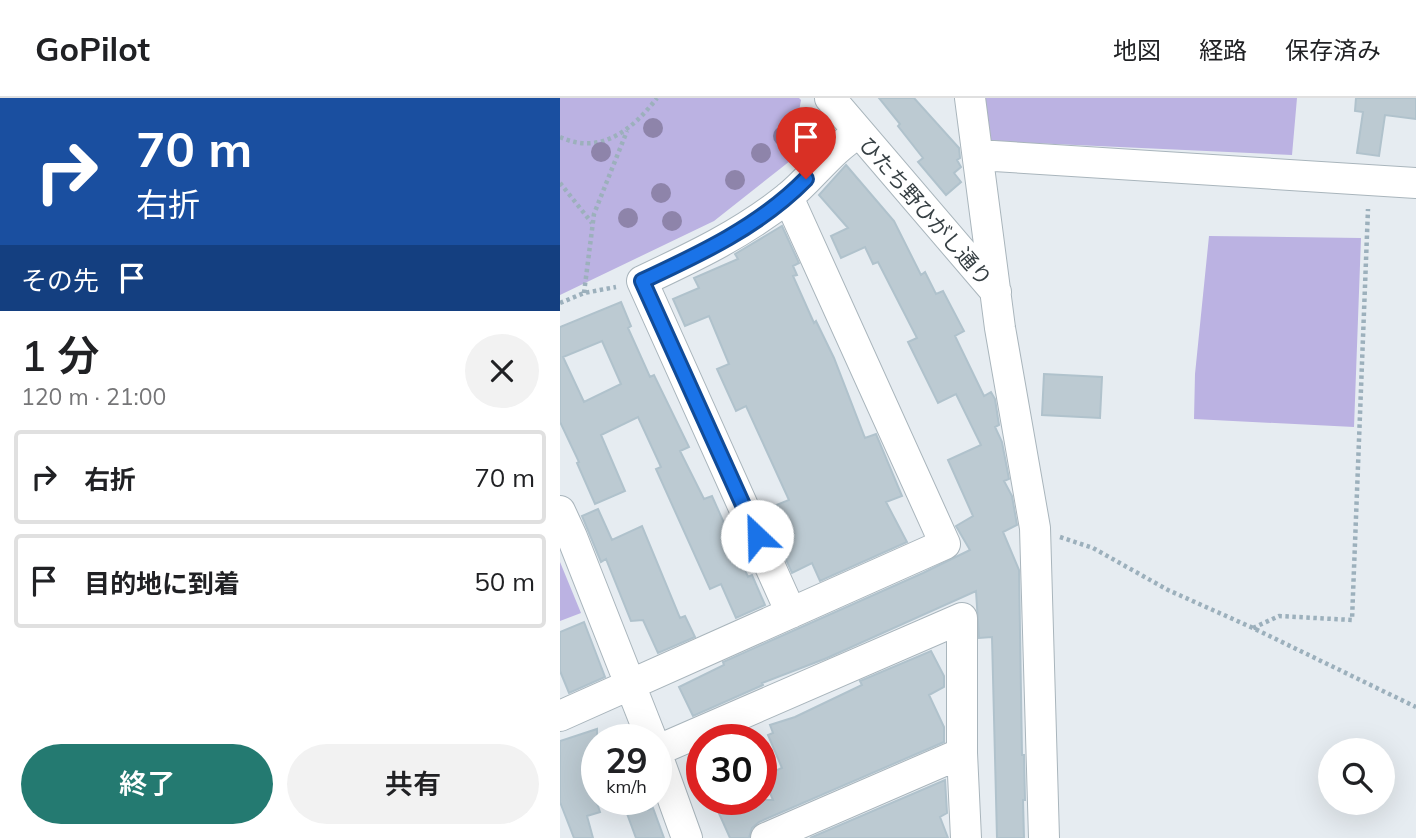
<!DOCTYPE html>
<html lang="ja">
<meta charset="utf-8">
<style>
:root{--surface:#fff;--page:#f2f2f2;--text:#202124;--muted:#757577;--line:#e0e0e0;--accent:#247a71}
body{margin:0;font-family:Mulish,"Noto Sans JP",sans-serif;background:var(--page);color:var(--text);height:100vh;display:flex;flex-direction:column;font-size:26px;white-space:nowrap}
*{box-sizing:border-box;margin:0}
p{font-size:23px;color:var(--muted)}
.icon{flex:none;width:38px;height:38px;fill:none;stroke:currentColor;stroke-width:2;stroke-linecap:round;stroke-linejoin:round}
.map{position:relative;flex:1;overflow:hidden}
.details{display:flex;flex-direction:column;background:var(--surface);width:560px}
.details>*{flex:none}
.guide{background:#1a4fa0;color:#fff;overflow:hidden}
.fabs{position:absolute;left:758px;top:640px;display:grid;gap:14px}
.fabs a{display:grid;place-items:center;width:77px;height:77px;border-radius:50%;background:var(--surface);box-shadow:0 7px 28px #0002;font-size:35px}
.speed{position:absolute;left:21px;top:626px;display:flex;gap:14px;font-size:35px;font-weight:700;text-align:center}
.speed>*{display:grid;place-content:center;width:91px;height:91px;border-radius:50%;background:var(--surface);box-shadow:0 7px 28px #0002;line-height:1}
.speed small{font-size:18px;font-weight:400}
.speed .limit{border:10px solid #d22;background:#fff;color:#111}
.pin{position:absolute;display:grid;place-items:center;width:60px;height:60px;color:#fff;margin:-72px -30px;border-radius:50% 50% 50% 0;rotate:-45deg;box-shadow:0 0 7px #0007}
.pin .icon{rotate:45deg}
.me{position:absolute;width:77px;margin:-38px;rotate:336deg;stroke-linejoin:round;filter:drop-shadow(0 0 5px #0008)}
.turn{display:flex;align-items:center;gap:24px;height:147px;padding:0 21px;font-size:32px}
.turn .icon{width:91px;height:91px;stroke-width:2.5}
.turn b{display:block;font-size:49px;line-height:60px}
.then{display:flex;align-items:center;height:66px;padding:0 21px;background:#0003;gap:14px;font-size:26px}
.round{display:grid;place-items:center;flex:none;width:74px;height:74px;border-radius:37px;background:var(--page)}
.head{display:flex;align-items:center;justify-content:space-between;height:119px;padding:0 21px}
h1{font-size:42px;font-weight:600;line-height:52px}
.primary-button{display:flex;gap:14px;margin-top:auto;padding:14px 21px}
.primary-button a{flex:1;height:80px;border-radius:42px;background:var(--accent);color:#fff;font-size:28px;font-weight:600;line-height:80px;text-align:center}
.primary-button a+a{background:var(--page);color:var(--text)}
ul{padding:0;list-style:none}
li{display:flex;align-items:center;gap:21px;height:94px;margin:0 14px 10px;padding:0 7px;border:4px solid var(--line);border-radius:7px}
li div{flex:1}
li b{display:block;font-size:26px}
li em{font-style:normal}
header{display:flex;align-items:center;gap:42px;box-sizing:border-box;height:98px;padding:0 35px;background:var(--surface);border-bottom:2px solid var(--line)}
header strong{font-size:33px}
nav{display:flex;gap:38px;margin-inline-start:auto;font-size:24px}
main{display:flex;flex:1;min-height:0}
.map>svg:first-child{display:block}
</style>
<header>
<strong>GoPilot</strong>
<nav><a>地図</a><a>経路</a><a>保存済み</a></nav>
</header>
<main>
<section class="details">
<div class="guide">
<div class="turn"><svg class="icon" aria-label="right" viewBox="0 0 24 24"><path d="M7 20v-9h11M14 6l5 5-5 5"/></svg><div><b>70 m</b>右折</div></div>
<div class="then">その先<svg class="icon" aria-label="arrive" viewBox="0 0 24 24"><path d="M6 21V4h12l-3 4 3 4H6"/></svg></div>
</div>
<div class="head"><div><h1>1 分</h1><p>120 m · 21:00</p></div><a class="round"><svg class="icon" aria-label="close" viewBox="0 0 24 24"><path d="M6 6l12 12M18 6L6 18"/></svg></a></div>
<ul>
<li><svg class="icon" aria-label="right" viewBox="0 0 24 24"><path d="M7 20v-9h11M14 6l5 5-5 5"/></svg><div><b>右折</b></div><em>70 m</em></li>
<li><svg class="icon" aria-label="arrive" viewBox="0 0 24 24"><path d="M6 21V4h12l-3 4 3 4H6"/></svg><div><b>目的地に到着</b></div><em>50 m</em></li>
</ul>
<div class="primary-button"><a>終了</a><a>共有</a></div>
</section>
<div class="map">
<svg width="856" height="740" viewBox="0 0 856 740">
<rect width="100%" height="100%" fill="#e6ecf1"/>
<path fill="#bbb2e2" d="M0,0H239L241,2L230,63L154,123L0,197Z
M424,0H737L732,57L429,43Z
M649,138L801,140L794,329L634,321L635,276Z
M0,464L21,515L0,523Z"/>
<path fill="#bccad2" stroke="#b0c2cc" stroke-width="2" fill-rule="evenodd" d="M319,0H354L399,50L400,60L397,62L401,69L394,75L401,84L386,97L358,64L363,60L338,28L340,26Z
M796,0H856V21L825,17L819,58L797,55L803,14L795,13Z
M286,67L334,123L361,177L365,174L376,196L383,193L404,233L395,238L424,298L431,294L435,301L439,327L435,329L442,344L449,381L444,383L452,398L457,427L443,434L459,472L462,657H464L465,702H463L464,740H437L432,539L419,540L416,493L267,560L202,585L203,587L133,618L119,589L164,567L163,564L363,475L410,452L396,428L413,418L388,362L421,347L396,296L378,305L348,244L357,240L318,164L313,166L305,149L281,160L271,138L288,130L259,97Z
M222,128L239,165L233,168L237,177L233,178L254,225L256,223L274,260L305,340L316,336L342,398L326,404L347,444L260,483L252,465L232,475L204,412L229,402L186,308L176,313L157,271L169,266L149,218L125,228L113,201L139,190L134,180L178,161L175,156Z
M61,204L71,228L68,230L90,279L94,277L129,349L120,353L144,401L152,398L188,479L192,477L205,507L176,520L161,486L150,491L96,371L101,369L78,319L41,337L65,393L35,406L17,365L19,364L0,324V229ZM42,243L61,286L24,304L3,259Z
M484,276L542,279L540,320L482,317Z
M38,411L52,442L82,428L120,520L125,518L135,539L98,555L83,522L71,523L46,461L41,464L22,418Z
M24,524L45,579L9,595L0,573V534Z
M371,553L384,578V589L369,597L384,629V644L199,724L192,730L189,740H170L153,702H213L203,678L222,670L208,637L213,635L210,627L235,619L302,587L300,583Z
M37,631V661L23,664L40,714L27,718L33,740H14L0,704V643Z
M385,682L387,715L380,719L388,740H250Z
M62,702H85L88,712L93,710L104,740H76Z"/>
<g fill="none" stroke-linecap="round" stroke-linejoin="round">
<defs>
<path id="minor" d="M270,0L436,194
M410,0L440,230L475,430L484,740
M418,57L856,85
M0,413L12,439L92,642
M231,515L82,183C133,159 182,136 227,100C253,79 270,52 299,35
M0,618L385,446L228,99
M96,653L402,520V655L406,740
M96,654L127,740
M206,740L402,655"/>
</defs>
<use href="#minor" stroke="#a9b5bc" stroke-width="32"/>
<path stroke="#9cb0bc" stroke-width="4.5" stroke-dasharray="3.5 3.5" stroke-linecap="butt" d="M0,39C41,58 73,31 97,0
M0,85L32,125
M24,195L34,116L67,33
M0,205L24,195L56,189
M500,439L533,450L608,492L693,530L856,609
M693,530L719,518L792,522L808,111"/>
<use href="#minor" stroke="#fff" stroke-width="30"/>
</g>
<g fill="#8e84aa">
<circle cx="93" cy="30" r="10"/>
<circle cx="223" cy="38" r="10"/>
<circle cx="41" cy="54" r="10"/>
<circle cx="201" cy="55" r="10"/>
<circle cx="175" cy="82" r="10"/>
<circle cx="101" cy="95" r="10"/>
<circle cx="68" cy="120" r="10"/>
<circle cx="112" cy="123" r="10"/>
</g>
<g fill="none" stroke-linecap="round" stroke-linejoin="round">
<defs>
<path id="route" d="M197,438L82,183C140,156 200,128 246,81"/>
</defs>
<use href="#route" stroke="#114b97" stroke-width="18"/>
<use href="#route" stroke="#1a73e8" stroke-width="12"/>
</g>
<g text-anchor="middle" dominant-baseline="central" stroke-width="6" stroke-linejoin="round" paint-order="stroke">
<g font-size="21" fill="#363f43" stroke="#fff">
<text transform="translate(366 113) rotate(49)">ひたち野ひがし通り</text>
</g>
</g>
</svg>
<div class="fabs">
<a><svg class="icon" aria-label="search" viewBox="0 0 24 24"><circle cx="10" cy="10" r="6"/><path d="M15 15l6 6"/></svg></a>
</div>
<div class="speed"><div>29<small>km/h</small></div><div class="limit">30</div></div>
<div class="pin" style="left:246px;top:81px;background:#d93025"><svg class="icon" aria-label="arrive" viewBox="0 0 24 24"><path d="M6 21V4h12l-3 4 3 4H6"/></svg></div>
<svg class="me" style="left:197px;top:438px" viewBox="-20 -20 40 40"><circle r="19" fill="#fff"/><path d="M0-13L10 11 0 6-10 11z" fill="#1a73e8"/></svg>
</div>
</main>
